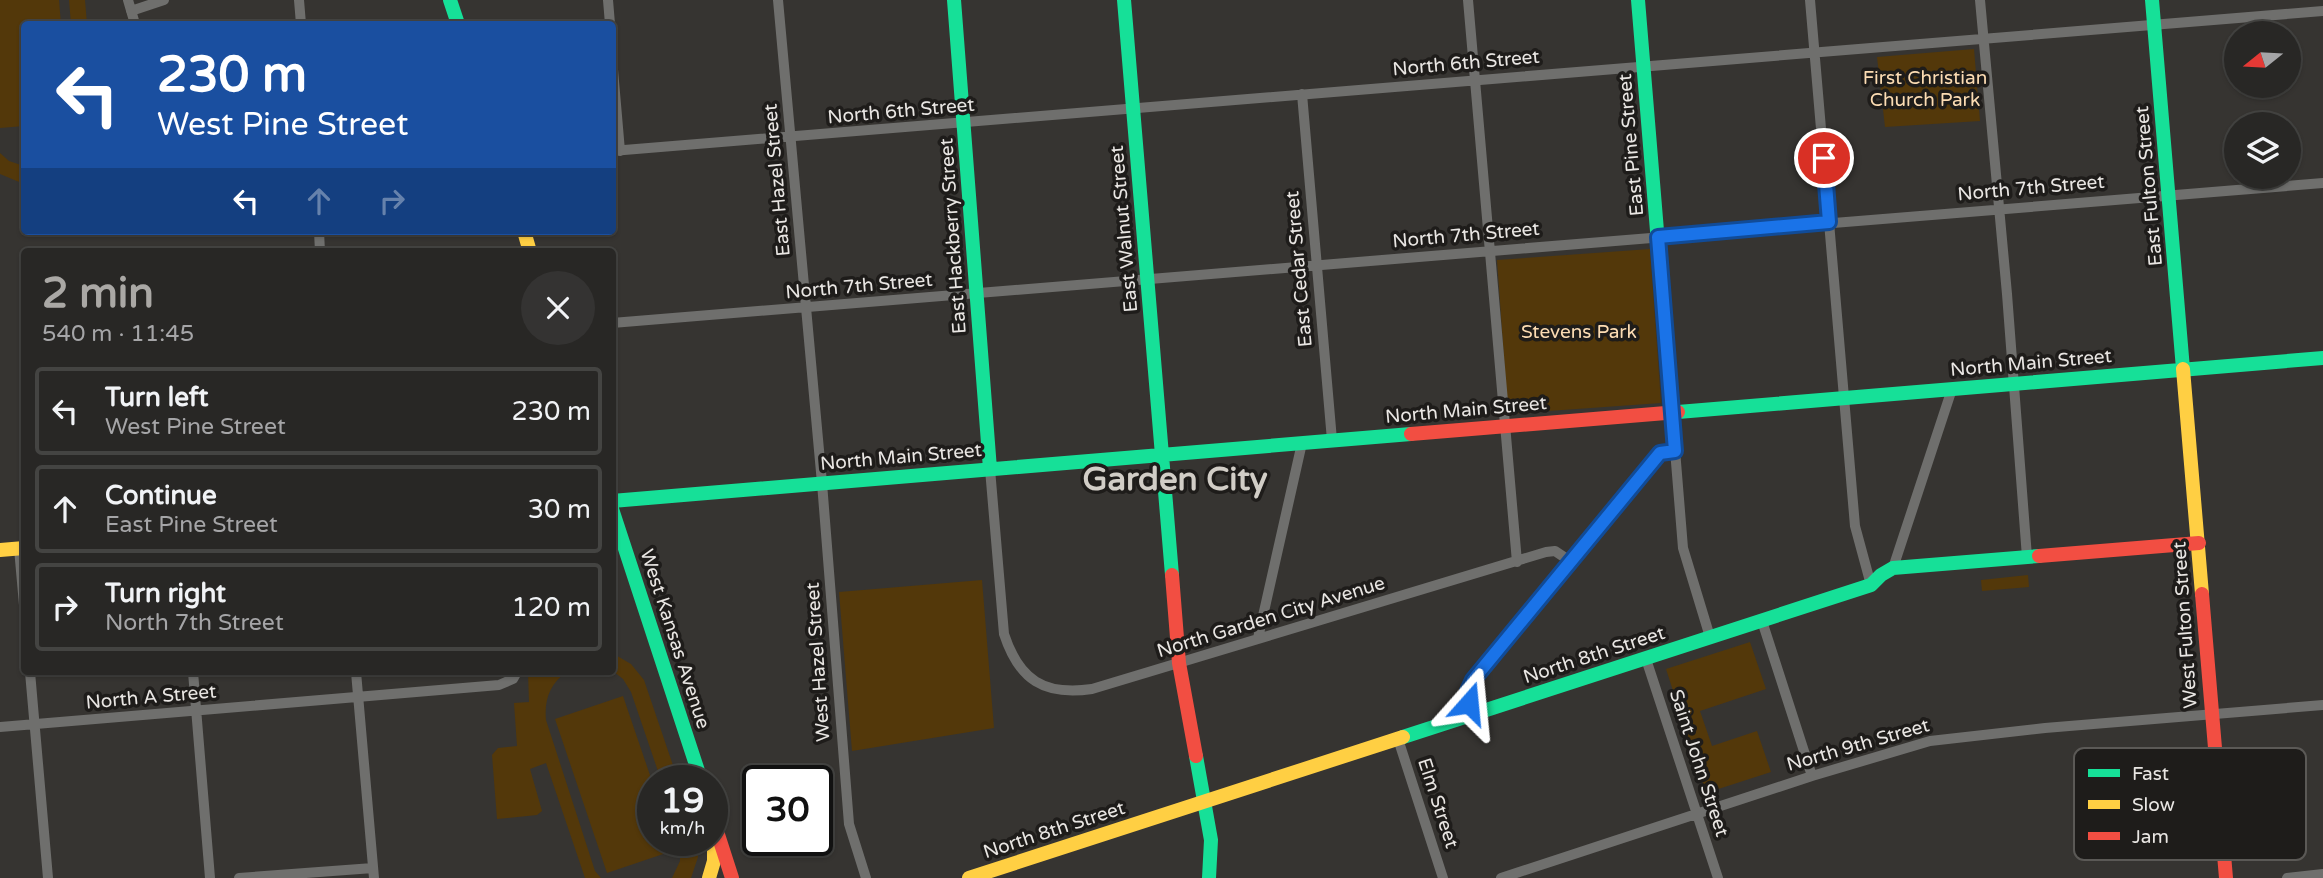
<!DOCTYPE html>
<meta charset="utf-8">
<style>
:root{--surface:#282725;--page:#343332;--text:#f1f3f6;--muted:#a5a5a7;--line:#444442;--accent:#aaa8a5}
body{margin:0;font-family:"Varela Round",sans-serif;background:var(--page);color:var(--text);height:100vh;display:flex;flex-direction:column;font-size:26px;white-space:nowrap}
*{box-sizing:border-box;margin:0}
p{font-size:23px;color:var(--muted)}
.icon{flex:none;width:38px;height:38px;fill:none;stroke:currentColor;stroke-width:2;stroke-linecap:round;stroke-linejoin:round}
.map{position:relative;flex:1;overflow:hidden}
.details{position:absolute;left:21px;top:248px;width:595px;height:427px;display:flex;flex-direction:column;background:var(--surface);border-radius:7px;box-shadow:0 2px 5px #0004,0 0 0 2px var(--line)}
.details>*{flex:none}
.guide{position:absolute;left:21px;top:21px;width:595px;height:214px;border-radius:7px;box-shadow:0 2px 5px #0004,0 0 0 2px var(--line);background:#1a4fa0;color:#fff;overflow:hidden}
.needle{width:46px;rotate:252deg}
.buttons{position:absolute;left:2224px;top:21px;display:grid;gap:14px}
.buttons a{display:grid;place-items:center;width:77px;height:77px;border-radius:50%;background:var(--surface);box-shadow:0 2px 5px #0004,0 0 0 2px var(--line);font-size:35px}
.speed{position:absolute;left:637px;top:765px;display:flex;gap:14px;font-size:35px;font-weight:700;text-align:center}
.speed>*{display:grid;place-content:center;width:91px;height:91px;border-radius:50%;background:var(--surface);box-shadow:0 2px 5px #0004,0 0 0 2px var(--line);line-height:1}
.speed small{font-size:18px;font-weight:400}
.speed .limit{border:4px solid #111;border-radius:10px;background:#fff;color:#111}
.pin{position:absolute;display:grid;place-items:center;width:60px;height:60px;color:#fff;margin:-30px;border:4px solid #fff;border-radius:50%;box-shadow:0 2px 7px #0007}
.me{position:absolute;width:77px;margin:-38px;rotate:18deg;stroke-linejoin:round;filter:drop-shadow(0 0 5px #0008)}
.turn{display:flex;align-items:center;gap:24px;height:147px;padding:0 21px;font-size:32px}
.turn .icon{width:91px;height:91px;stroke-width:2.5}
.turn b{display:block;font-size:49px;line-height:60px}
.lanes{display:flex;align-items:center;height:66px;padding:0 21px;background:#0003;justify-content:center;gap:35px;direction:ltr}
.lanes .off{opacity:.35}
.round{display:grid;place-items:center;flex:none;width:74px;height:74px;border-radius:37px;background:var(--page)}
.summary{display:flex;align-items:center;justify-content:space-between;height:119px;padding:0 21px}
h1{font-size:42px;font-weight:700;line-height:52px;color:var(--accent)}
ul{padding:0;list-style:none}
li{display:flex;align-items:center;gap:21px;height:88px;margin:0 14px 10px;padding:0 7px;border:4px solid var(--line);border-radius:7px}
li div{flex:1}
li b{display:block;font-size:26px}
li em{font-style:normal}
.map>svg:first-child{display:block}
</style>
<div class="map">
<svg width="2323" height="878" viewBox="0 0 2323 878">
<rect width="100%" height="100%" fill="#363431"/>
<path fill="#53380a" d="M0,0H59L61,24H24V126L0,128Z
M69,0H85L87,24H71Z
M1974,49L1980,121L1885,127L1877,57Z
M0,153L9,161L24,166V184L0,174Z
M1650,249L1661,403L1508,414L1497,260Z
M2028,575L2029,587L1982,591L1981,580Z
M982,580L994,728L852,751L839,592Z
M1750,642L1766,689L1700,711L1712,746L1757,731L1771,772L1706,793L1666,669Z
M612,653L631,664L644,680L678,780H661L631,692L623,679L613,671Z
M528,672H567C550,683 544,700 546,720L595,871L601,878H585L546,763L530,769L542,811L537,815L497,819L492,755L498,748L517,746L514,703L529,702Z
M623,696L653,784V840H671L675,850L607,873L555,719Z
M680,840H697L698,857L691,878H672L680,861Z"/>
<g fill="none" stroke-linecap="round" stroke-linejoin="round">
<path stroke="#6f6f6d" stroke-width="10" d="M128,0L135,24
M299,0L301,24
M608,0L610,24
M778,0L822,483L849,824L866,878
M1468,0L1517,562
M1810,0L1855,526L1871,585
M1980,0L2007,294L2027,557
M131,11L164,0
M612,58L620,151
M1302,94L1332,440
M612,151L2323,11
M319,231L320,252
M612,323L2323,183
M1672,413L1683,548L1710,637
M990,469L1004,634C1019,680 1044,696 1092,689L1546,552L1555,551L1570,561
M19,548L24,605
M1893,568L1952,389
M1762,621L1812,776
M1258,638L1302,443
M1646,659L1718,878
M30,672L48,878
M193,672L210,878
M356,672L374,878
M1473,715C1469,702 1465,692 1473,680L1660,453L1675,451
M0,727L499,685L513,679L517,672
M1398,739L1443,878
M239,878L373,868
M1501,878L1812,776L1930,741L2045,728L2323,705
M2287,878L2323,874"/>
<path stroke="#16e098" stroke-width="14" d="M450,0L458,24
M954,0L990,469
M1124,0L1172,575
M1638,0L1672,413
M2152,0L2183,369
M1678,412L2323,358
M612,501L1411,434
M612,509L701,780
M1403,737L1871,585L1881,575L1893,568L2039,556
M1196,756L1211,840L1209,878"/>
<path stroke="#ffcf43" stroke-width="14" d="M524,231L530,252
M2183,369L2202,594
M0,550L24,548
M709,878L714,861V829
M969,878L1403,737"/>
<path stroke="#f24e42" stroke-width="14" d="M1411,434L1678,412
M2039,556L2199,543
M1172,575L1179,663L1196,756
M2202,594L2226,878
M712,816L732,878"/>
</g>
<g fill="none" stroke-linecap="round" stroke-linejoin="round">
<defs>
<path id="route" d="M1469,703L1468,691L1473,680L1660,453L1675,451L1658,237L1829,222L1824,158"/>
</defs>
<use href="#route" stroke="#114b97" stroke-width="18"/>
<use href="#route" stroke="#1a73e8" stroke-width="12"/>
</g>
<g text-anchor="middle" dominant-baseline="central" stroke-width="7" stroke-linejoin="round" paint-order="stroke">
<g font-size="19" fill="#e9e6e3" stroke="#1e1c1a">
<text transform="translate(1466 63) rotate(-5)">North 6th Street</text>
<text transform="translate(901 111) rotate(-5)">North 6th Street</text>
<text transform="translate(1631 145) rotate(-95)">East Pine Street</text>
<text transform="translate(777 180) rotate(-95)">East Hazel Street</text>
<text transform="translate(2149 186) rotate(-95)">East Fulton Street</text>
<text transform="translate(2031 188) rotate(-5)">North 7th Street</text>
<text transform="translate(1124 229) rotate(-95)">East Walnut Street</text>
<text transform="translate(1466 235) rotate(-5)">North 7th Street</text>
<text transform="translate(953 236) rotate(-94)">East Hackberry Street</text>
<text transform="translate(1299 269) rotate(-95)">East Cedar Street</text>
<text transform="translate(859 286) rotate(-5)">North 7th Street</text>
<text transform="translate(2031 363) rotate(-5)">North Main Street</text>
<text transform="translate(1466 410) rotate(-5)">North Main Street</text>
<text transform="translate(901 457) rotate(-5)">North Main Street</text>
<text transform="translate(1271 617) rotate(-17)">North Garden City Avenue</text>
<text transform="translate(2185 625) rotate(-94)">West Fulton Street</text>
<text transform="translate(675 639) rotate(72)">West Kansas Avenue</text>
<text transform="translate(1594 655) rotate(-18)">North 8th Street</text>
<text transform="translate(818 662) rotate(-94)">West Hazel Street</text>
<text transform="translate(151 697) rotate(-5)">North A Street</text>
<text transform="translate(1858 745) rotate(-16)">North 9th Street</text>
<text transform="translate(1699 763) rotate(72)">Saint John Street</text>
<text transform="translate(1438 803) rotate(72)">Elm Street</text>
<text transform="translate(1054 830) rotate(-18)">North 8th Street</text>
</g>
<g font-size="19" fill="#fcdcb3" stroke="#1e1c1a">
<text x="1925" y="78">First Christian<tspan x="1925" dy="22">Church Park</tspan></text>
<text x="1579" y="332">Stevens Park</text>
</g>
<g font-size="33" font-weight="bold" fill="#d1cdc6" stroke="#1e1c1a">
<text x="1175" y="479">Garden City</text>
</g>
</g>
<rect x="2074" y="748" width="232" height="112" rx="10" fill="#1e1c1a" stroke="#5b5956" stroke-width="2"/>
<rect x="2088" y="769" width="32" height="8" fill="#16e098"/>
<rect x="2088" y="800" width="32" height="9" fill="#ffcf43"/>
<rect x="2088" y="832" width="32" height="8" fill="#f24e42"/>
<g font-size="19" fill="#e9e6e3">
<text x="2132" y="780">Fast</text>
<text x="2132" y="811">Slow</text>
<text x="2132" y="843">Jam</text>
</g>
</svg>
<div class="buttons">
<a><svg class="needle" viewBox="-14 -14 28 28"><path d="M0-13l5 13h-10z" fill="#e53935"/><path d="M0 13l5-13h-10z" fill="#a5a5a7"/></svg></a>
<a><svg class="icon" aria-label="layers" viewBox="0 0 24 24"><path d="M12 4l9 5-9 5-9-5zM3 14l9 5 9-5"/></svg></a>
</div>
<div class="speed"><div>19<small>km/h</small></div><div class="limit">30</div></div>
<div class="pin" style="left:1824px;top:158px;background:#d93025"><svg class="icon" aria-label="arrive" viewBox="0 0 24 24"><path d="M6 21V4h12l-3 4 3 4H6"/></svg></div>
<svg class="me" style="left:1469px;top:703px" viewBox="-20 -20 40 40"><path d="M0-17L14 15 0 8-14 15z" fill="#1a73e8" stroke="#fff" stroke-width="4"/></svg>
<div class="guide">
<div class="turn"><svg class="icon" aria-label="left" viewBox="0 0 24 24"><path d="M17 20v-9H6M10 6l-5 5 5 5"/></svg><div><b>230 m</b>West Pine Street</div></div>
<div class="lanes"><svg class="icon" aria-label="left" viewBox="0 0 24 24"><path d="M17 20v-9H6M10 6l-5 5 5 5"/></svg><svg class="icon off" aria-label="ahead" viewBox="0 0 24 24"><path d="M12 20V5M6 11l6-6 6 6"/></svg><svg class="icon off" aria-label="right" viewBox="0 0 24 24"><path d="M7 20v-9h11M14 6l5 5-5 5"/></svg></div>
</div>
<section class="details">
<div class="summary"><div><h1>2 min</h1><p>540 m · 11:45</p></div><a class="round"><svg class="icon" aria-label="close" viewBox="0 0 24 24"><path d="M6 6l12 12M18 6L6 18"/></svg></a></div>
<ul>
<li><svg class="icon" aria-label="left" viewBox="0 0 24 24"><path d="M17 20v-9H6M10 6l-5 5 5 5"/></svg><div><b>Turn left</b><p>West Pine Street</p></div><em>230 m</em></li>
<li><svg class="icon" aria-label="ahead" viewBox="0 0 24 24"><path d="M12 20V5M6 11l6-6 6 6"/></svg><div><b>Continue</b><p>East Pine Street</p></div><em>30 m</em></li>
<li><svg class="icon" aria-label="right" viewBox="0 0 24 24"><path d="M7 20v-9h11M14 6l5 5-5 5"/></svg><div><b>Turn right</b><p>North 7th Street</p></div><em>120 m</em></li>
</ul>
</section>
</div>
